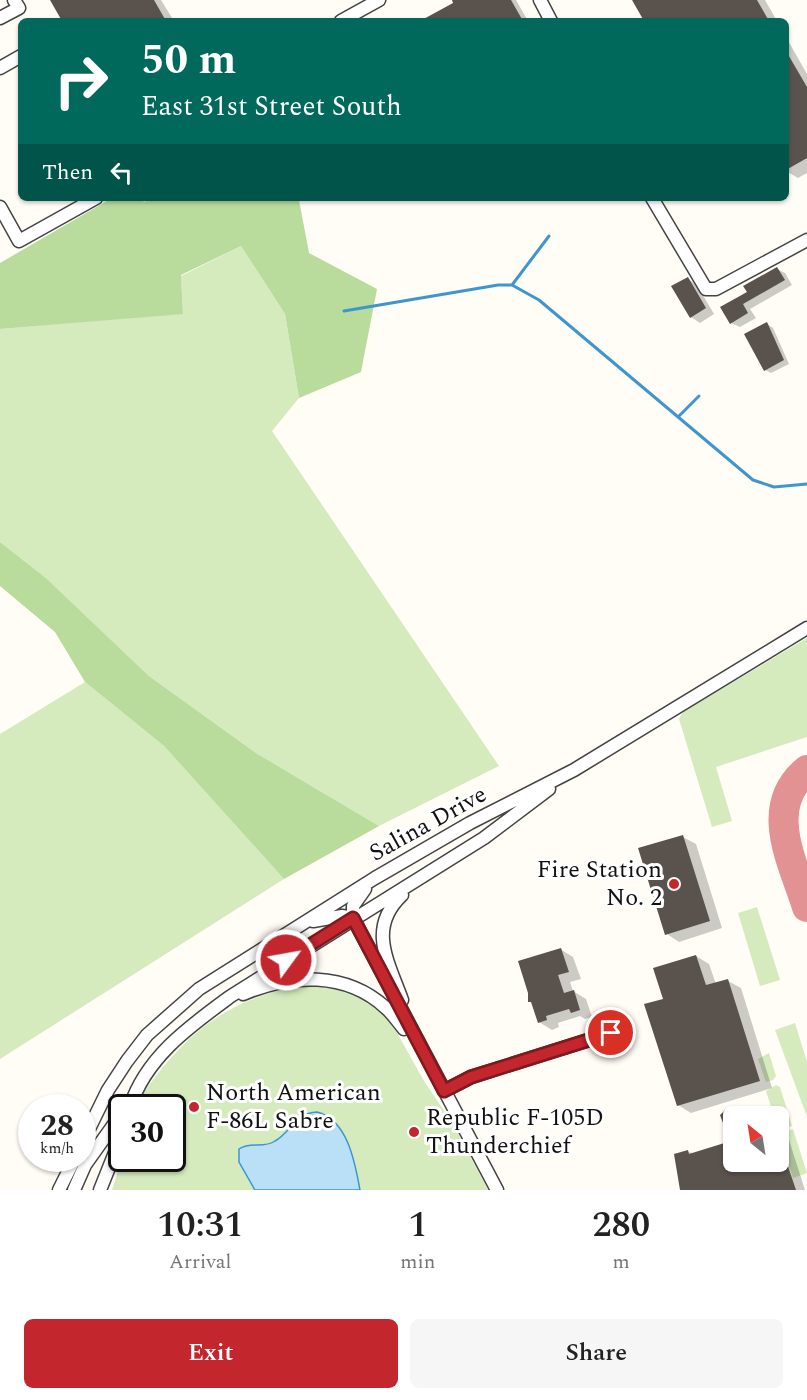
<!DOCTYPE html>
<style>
:root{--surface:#fff;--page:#f6f6f6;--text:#222;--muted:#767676;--accent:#c4262e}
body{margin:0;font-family:Spectral,serif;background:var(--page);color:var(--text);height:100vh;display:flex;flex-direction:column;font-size:22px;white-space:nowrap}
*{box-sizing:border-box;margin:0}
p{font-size:20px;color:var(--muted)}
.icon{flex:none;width:33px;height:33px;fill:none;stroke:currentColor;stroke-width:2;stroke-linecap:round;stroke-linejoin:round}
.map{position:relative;height:1190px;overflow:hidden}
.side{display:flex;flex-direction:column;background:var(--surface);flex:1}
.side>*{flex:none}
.hud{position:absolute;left:18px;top:18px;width:771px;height:183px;border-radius:9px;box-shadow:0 2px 4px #0004;background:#00695c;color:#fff;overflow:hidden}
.needle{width:39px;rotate:330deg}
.fabs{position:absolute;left:723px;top:1106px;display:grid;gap:12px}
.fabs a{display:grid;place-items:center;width:66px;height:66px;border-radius:9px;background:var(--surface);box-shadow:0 2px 4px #0004;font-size:30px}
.speed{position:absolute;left:18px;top:1094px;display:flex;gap:12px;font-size:30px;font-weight:700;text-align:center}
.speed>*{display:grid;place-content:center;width:78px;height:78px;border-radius:50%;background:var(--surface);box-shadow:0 2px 4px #0004;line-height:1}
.speed small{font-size:15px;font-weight:400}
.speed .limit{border:3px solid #111;border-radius:9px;background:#fff;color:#111}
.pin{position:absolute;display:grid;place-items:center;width:51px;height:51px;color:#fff;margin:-26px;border:3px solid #fff;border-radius:50%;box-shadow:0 2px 6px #0007}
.me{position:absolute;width:66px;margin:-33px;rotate:58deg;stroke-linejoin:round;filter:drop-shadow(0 0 4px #0008)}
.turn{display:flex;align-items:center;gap:21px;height:126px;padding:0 24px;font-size:27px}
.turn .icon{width:78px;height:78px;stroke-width:2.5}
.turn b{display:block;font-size:42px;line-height:51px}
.then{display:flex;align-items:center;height:57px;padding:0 24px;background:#0003;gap:12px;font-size:22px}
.eta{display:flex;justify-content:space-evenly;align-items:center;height:102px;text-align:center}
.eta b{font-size:36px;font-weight:600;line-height:42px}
.action{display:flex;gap:12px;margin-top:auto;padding:12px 24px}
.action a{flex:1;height:69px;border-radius:9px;background:var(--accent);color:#fff;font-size:24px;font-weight:600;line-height:69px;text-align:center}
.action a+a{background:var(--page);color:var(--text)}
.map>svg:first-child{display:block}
</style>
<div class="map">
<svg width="807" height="1190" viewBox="0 0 807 1190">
<rect width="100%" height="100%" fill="#fffdf5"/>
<path fill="#d5ebbd" d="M241,246L285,314L299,398L272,431L499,766L379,826L256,753L149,676L46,578L0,542V329L183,313L181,276Z
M807,638V737L716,767L732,821L712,827L679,719L683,712Z
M85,682L164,746L284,879L0,1059V734Z
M757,907L780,980L760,986L738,913Z
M310,984L332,985L350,992L380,1010L396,1031L424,1081L453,1124L488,1190H112L122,1158H172V1107H134C180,1037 225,997 310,984Z
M795,1023L807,1062V1117L775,1030Z
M769,1053L776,1076L773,1080L766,1082L758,1059Z
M776,1085L780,1087L792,1126L780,1130L778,1116H774L766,1091Z
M793,1129L807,1173L793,1178L780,1137L782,1133Z"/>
<path fill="#b9dc9c" d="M112,198H141L144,202L152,198L299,200L309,253L377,289L361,372L299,398L285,314L241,246L181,275L183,314L0,329V263Z
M0,542L46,578L149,676L256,753L379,826L284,879L164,746L85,682L55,632L0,586Z"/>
<path fill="#b9e0f7" stroke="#3f96cf" stroke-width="1.5" d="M317,1112C348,1120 355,1163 360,1190H255L239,1162V1149C250,1141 264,1149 275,1141C291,1132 295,1113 317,1112Z"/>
<path fill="#0003" d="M51,0H161L174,21H64Z
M460,0H516L528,21H423Z
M634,0H765L777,21H645Z
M786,37L807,74V173L798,178L786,171Z
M777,269L785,273L792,285L750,309L756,318L740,327L731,323L749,293Z
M688,279L697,285L714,314L700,323L691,317Z
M767,324L773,328L789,364L771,373L765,370Z
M683,837L696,844L722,928L679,942L667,934Z
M560,949L573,957L581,979L570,982L573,991L586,999L592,1017L585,1019L580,1016L558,1023L559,1027L552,1030L539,1022L533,1003L530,1001Z
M696,956L709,964L716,984L728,981L741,988L772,1088L691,1113L678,1105L665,1000Z
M734,1112L741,1116H734V1126L724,1122Z
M778,1131L788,1137L805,1190H683L688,1152L734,1161H778Z"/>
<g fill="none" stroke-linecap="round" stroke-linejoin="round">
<path stroke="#3f96cf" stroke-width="3" d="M512,285L549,236
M344,311L498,285H512L539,300L753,480L774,487L807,484
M679,416L699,396"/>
<path stroke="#e29292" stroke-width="30" d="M807,770C762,807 793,862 807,907"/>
</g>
<path fill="#5a524d" d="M50,0H154L166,21H62Z
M452,0H511L523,21H420L453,3Z
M632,0H757L769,21H644Z
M786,51L807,87V158L786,170Z
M777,267L785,280L743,304L748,313L730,324L720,307L747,292L743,286Z
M688,277L706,308L690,318L671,286Z
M767,322L784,360L764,371L744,334Z
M683,835L710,921L665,935L638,848Z
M561,948L569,972L558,975L564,993L574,990L580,1010L571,1013L569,1009L546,1016L547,1020L538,1023L531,1002H528V993L518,961Z
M696,955L706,985L728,979L760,1081L677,1106L644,1004L663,999L653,968Z
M726,1109L734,1110V1125L723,1123L720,1115Z
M734,1140V1161H778L780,1143L796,1190H680L674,1154L688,1150L689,1154Z"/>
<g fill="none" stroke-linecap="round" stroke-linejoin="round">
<defs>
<path id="minor" d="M540,0L551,21
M0,18L19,8L14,0
M341,21L379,0
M0,68L21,56
M652,198L706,289H716L807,240
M0,207L19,241L96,198
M365,889L353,906V918L497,1190
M313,921L342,916L353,918
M243,994C290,974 346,971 386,1008C393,1014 398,1022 404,1029
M402,1000C388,961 367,928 402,895
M444,1091L471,1077L611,1033
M130,1107C146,1057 190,1026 231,996L484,838L549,789
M82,1143L108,1090L127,1061L147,1035L199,989L375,878L470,823L574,770L807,628
M59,1190L75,1158
M74,1190L85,1165L122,1113
M100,1190L122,1135"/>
</defs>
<use href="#minor" stroke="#444" stroke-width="15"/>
<use href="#minor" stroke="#fff" stroke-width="12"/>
</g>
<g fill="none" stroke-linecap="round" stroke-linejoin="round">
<defs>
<path id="route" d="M286,960L353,918L444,1091L471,1077L611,1033"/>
</defs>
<use href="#route" stroke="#7f191e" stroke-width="15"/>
<use href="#route" stroke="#c4262e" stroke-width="10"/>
</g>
<g fill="#c4262e" stroke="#fff" stroke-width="2">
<circle cx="674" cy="884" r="6"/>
<circle cx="194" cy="1107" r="6"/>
<circle cx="414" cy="1132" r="6"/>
</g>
<g text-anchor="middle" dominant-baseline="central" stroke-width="6" stroke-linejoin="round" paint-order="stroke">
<g font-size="24" fill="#111" stroke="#fff">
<text transform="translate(428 824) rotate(-29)">Salina Drive</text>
</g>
<g font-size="24" fill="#111" stroke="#fff" text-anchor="start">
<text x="662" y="870" text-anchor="end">Fire Station<tspan x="662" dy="28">No. 2</tspan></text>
<text x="206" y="1093">North American<tspan x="206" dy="28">F-86L Sabre</tspan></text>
<text x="426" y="1118">Republic F-105D<tspan x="426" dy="28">Thunderchief</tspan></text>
</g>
</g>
</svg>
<div class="fabs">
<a><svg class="needle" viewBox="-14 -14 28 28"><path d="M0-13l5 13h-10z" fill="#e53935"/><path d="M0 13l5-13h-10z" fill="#767676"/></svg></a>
</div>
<div class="speed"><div>28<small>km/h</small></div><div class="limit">30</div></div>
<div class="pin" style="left:611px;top:1033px;background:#d93025"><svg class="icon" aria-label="arrive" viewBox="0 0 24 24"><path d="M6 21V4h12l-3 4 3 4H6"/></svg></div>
<svg class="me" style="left:286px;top:960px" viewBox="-20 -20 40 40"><circle r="17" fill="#c4262e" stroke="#fff" stroke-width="3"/><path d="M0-11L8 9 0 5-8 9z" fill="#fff"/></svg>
<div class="hud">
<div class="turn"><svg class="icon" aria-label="right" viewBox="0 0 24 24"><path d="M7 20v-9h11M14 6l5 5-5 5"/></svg><div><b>50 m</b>East 31st Street South</div></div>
<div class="then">Then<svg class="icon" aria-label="left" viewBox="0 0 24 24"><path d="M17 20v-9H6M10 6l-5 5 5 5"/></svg></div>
</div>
</div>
<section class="side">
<div class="eta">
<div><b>10:31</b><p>Arrival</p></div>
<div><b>1</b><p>min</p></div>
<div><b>280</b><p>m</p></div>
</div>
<div class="action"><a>Exit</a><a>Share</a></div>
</section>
